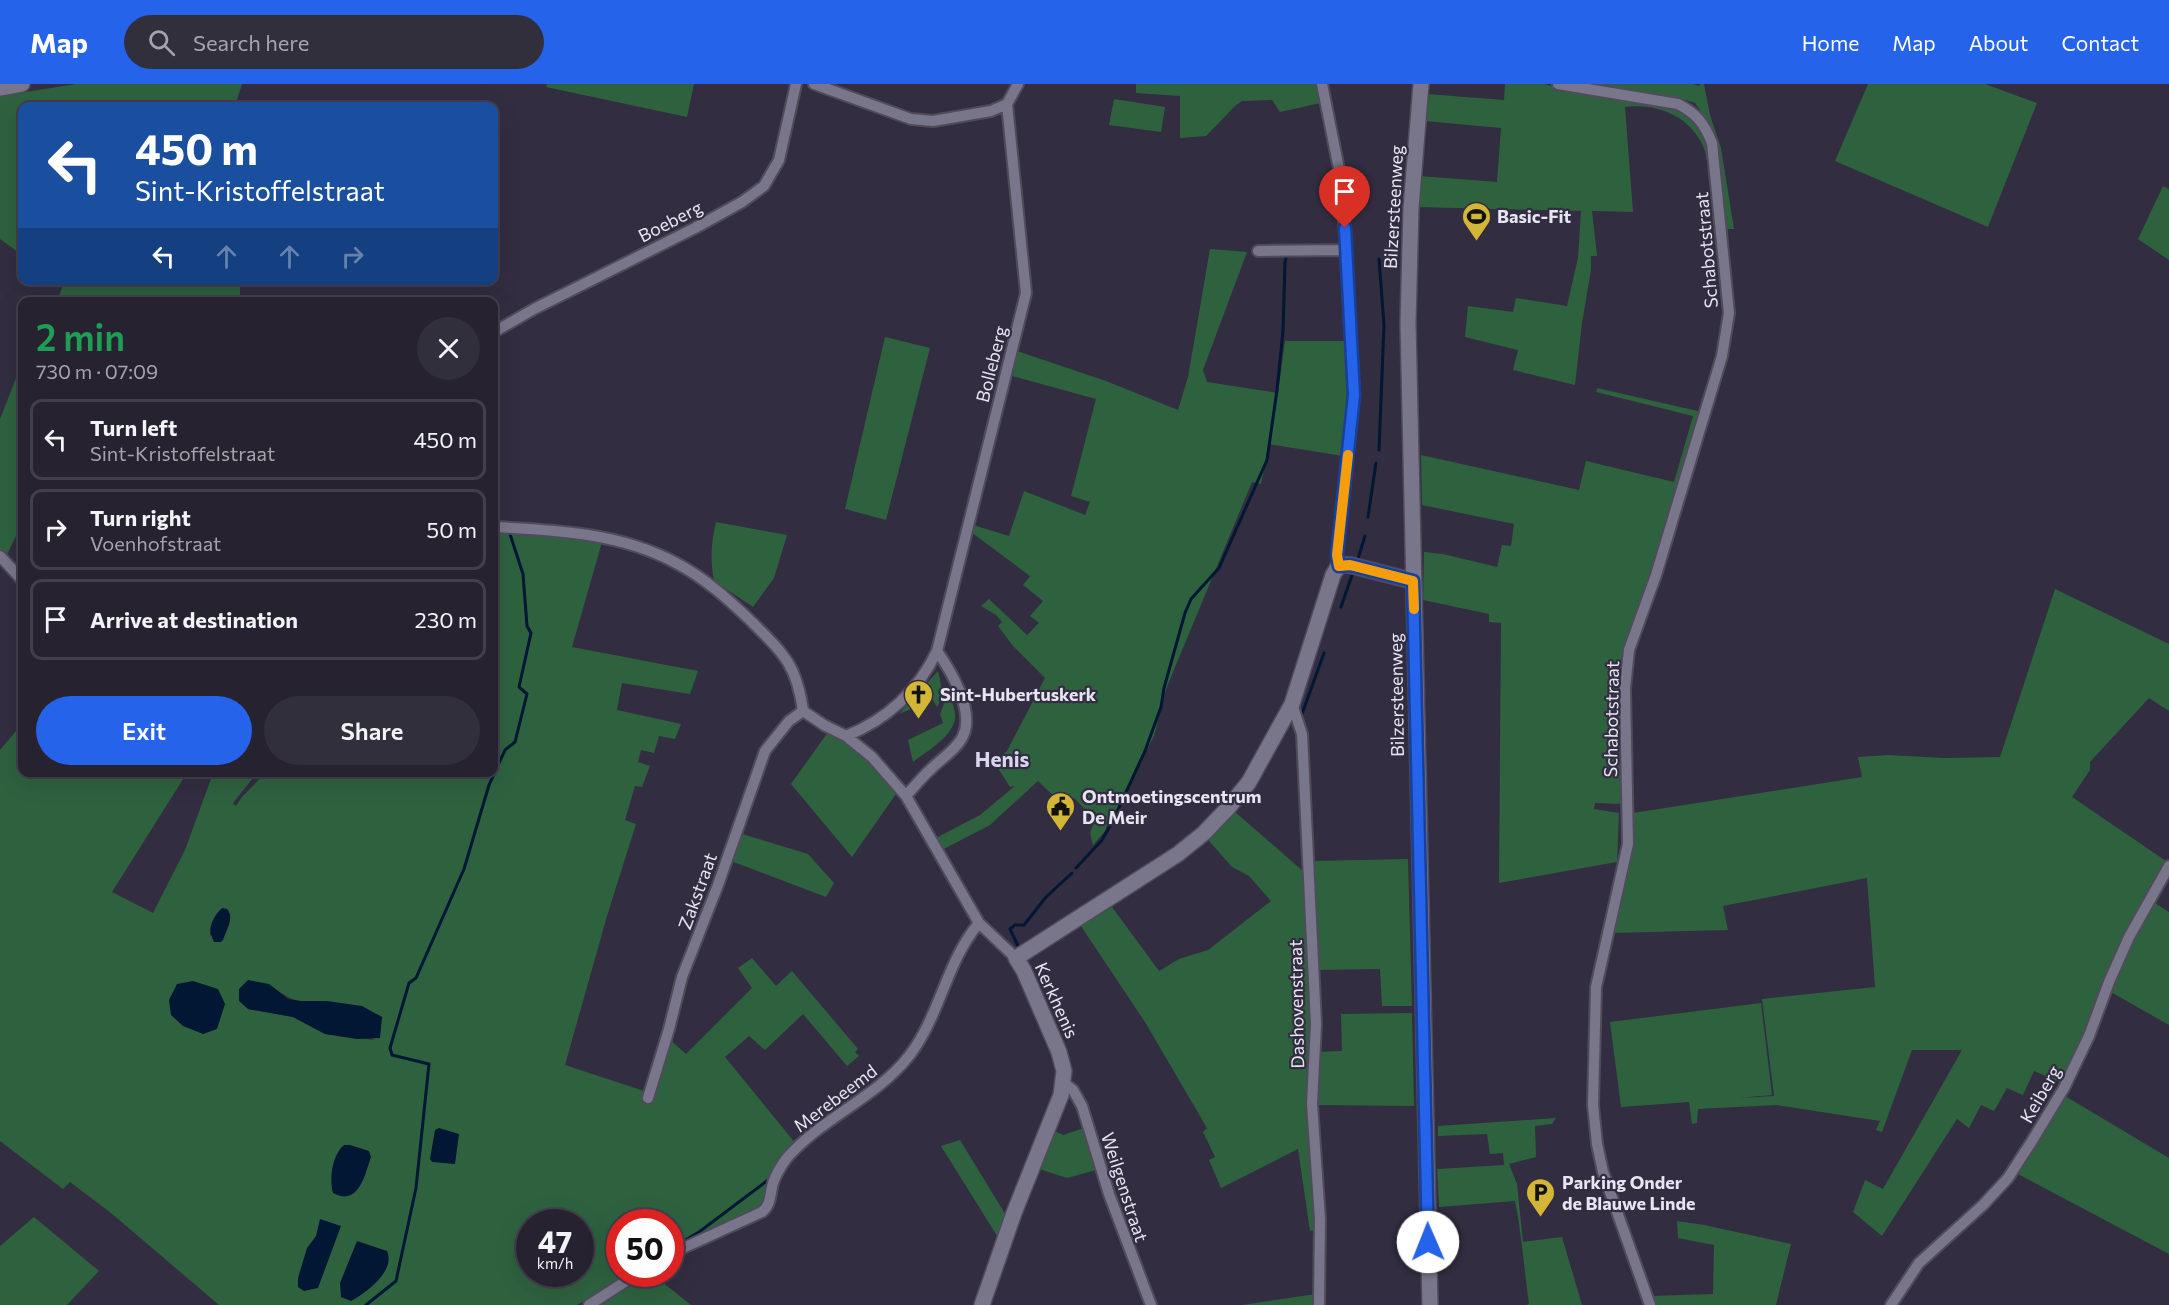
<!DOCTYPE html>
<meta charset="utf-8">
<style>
:root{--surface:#262230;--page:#322f3c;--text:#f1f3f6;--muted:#a4a4ab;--line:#423f4c;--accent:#2563eb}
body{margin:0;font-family:Commissioner,sans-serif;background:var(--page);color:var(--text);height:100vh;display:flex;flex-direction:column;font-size:22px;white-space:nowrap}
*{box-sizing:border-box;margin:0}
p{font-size:20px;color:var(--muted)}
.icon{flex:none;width:33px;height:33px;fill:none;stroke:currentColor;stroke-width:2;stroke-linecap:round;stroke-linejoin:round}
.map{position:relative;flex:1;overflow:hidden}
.side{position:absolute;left:18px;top:213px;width:480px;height:480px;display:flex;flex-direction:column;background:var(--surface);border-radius:12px;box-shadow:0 6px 24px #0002,0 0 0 2px var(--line)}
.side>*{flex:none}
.hud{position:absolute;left:18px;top:18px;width:480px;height:183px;border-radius:12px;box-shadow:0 6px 24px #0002,0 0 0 2px var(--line);background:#1a4fa0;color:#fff;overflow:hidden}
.speed{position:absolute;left:516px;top:1125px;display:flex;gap:12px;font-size:30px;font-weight:700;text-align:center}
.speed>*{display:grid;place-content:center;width:78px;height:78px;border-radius:50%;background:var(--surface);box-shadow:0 6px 24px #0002,0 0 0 2px var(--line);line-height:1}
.speed small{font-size:15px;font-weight:400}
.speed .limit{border:9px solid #d22;background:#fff;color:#111}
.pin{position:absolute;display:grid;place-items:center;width:51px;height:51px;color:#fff;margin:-62px -26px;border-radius:50% 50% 50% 0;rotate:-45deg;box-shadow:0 0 6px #0007}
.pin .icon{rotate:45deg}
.me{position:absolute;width:66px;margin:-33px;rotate:359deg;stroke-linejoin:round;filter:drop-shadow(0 0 4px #0008)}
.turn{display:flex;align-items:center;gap:21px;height:126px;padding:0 18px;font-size:27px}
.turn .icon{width:78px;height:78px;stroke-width:2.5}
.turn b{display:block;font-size:42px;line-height:51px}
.lanes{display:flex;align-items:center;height:57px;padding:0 18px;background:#0003;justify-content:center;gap:30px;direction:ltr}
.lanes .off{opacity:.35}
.round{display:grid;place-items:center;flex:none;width:63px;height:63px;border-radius:32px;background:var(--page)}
.head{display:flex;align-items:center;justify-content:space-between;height:102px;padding:0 18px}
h1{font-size:36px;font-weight:600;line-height:45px;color:#1e9e55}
.action{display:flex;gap:12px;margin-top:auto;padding:12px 18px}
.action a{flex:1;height:69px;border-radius:36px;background:var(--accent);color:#fff;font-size:24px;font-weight:600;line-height:69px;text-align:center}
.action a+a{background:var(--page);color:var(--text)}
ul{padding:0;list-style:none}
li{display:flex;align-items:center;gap:18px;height:81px;margin:0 12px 9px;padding:0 6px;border:3px solid var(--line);border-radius:12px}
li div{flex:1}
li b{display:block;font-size:22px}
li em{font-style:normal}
header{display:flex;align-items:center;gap:36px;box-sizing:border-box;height:84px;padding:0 30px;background:var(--accent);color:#fff}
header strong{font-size:28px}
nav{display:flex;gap:33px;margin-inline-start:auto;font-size:21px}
.search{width:420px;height:54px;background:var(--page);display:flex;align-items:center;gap:15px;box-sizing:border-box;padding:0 21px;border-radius:33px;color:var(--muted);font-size:22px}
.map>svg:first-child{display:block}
</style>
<header>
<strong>Map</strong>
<div class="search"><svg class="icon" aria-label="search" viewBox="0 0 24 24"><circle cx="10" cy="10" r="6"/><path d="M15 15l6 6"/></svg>Search here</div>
<nav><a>Home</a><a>Map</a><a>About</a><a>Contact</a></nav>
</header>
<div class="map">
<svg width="2169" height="1221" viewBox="0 0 2169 1221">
<rect width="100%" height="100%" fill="#322d40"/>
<path fill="#2e623f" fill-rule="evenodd" d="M76,0H242L235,22H22V171L0,155V12Z
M547,0H694L687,33L546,3Z
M1136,0H1317L1321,19L1280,28L1272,16L1242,17L1235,22L1206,52L1180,54V12L1136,9Z
M1505,0H1544L1583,10L1622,14L1682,25L1707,51L1711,99C1709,87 1708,74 1703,62C1689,31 1656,19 1625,23L1633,128L1592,127L1597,172H1591V186L1582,239L1575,301L1513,286L1518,266L1465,253L1468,222L1513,228L1516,214L1567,222L1578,174L1581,127L1417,123L1420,92L1497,98L1501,44L1425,37L1427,10L1504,16Z
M1588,0H1693L1699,2L1700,0H1704L1710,31L1721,64L1734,145H1727C1722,103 1722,54 1695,19L1686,16Z
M1868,0H1985L2037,19L1988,143L1835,77Z
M1114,15L1165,23L1161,48L1109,41Z
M2163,102L2169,105V176L2138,155Z
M1210,165L1247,168L1203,286L1207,298L1278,309L1285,257H1348L1349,296L1343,372L1269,360L1261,400L1252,398L1166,605L1154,652L1121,716L1117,727L1108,738L1105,747L1093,761L1090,749L1095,736L1074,714L1064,722L1038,697L990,741L942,766L936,754L980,731L1015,702L1010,703L994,678L1007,667L1045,594L1013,562L998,542L1002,538L996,531L981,522L989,515L1027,551L1039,539L1030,532L1043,517L1023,501L1030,492L971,448L973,441L1009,452L1024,407L1085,431L1090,418L1071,412L1096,315L1012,292L1017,267L1106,297L1178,326L1188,293Z
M60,197H240V217H57L64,199Z
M885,253L930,264L886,436L845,425Z
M22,279V439L6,473L0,467V335Z
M1597,304L1702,328L1653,488L1630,553L1625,720L1595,719L1594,725L1619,729L1617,778L1499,799L1501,539L1489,538V530L1423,516L1424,468L1443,470L1497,483L1502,461L1511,462L1514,440L1422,421L1421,371L1579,406L1586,377L1674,398L1693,332L1596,308Z
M716,438L787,451L774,494L753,523L714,497C710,476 711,459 716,438Z
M494,446L552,451L602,458L572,563L698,587L690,610L622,599L617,626L681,640L675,655L659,652L654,669L641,666L638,678L650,682L642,703L635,702L625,736L636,740L607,832L565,981L647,1008L669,955L686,970L752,904L738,884L752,874L776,902L792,887L858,965L855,968L859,972L847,982L803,930L765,966L749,952L725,973L796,1060L764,1120L760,1124L671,1166L670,1138H620V1190H628L577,1221H219L111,1129L70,1098L63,1105L0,1057V666L22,640V688L187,689L112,808L153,829L185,766L212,692L202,689H257L233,719L236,722L242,713L265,689L494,688ZM227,825C234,834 226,846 223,856L210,851V844L217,829ZM269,900C294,919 296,918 327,917L374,956L325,950L293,933L248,925ZM530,1138H580V1190H530Z
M2055,505L2169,560V627L2149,614L2090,678V686L2072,713L2166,777L2120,866L2094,931L2062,999L2034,987L2023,1011L2007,1004L1994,1027L1981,1021L1969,1044L1957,1035L1882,1152L1853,1128L1865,1096L1883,1105L1962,966H1912L1882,1048L1876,1046L1880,1037L1777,1021L1698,1025L1697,1039L1692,1040L1689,1018L1621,1023L1610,938L1761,919L1772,1011L1737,1014L1774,1012L1762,915L1875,903L1867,794L1723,822L1728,846L1611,849L1630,762L1633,729L1862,693L1858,673L1888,671L1944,674L2000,673Z
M938,587C941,599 944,612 937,623L933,616L899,630Z
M947,602C950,612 956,625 955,635C952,653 926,668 913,678L908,656L943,639L940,630L945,617V603Z
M828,648C857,665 876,683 896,710L852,773L791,700Z
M1234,727L1304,788C1309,907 1311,1026 1317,1145L1310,1147L1298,1065L1221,1104L1209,1076L1215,1073L1203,1048L1207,1044L1145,938L1081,842L1112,823L1159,887L1179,875L1208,866L1271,817L1249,792L1232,783L1209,757Z
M739,749L808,770L834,799L826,813L731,777Z
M1408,775L1412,922H1382L1380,885L1315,886L1312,777Z
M2152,817L2169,828V941L2109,907Z
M1412,929L1414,1022L1318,1021L1316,968L1342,967L1341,930Z
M2065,1012L2169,1074V1170L2018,1090L2062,1014Z
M1556,1034L1552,1040L1535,1042L1536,1073L1509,1080L1517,1100L1523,1158L1562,1153L1582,1221H1526L1529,1220C1524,1186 1522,1151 1515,1117L1439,1123L1437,1085L1504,1081L1503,1069L1490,1070L1487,1050L1438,1052V1042Z
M1084,1044L1096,1086L1067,1094L1039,1085L1055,1047L1063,1051Z
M960,1056L1007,1133L999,1155L941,1062Z
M34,1133L99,1187L67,1221H0V1162Z
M1677,1137L1704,1141L1791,1160L1776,1221H1654L1651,1212L1713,1210L1714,1161L1678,1154Z
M647,1190H652L691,1221H602Z
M1316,1210V1221H1242Z"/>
<path fill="#021733" d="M222,824L227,825C235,834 226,846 223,856L221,858H214C207,845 212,834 222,824Z
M248,896L269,900L288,915L300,917H327L362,922L382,933L380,954L357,955L325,950L293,933L248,925L239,917V905Z
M193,897L218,905L225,920L217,945L203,950L183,942L171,931L169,916L177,900Z
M439,1044L459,1050L455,1080L432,1078L430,1075L435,1046Z
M344,1061H350L369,1067L371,1073C365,1090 359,1123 333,1109C329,1095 332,1071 344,1061Z
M320,1135L341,1142L318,1204L304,1207L298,1203V1194L307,1164L316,1152Z
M357,1157L387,1167C396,1187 366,1209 351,1217L341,1213L340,1199Z"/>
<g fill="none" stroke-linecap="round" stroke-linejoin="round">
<path stroke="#021733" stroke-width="3" d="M1379,366L1384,241L1379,175
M1368,433L1376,379
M1357,478L1365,452
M1341,523L1353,488
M1302,630L1324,569
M1115,732L1145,667L1161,623L1164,604L1185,529L1191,515L1219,484L1267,376L1277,306L1283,247L1285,178L1287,170
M1076,784L1102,756L1110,742
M1018,862L1010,845L1015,841H1024L1046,813L1072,789
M674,1163L699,1148L768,1096
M366,1221L396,1197L416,1104L429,980L392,971L390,964L409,899L416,894L464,785L489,701L505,666L515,658L527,610L519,603L531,549L527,542L523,490L510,450"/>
<defs>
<path id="street" d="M814,0L911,35L933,37L991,27L1007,20
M1322,0L1342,100L1354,311L1337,471L1339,481
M1558,0L1678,20C1697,30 1704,39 1712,59L1729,229L1722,272L1656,491L1629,566L1625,604L1628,760L1596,903L1593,1021L1597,1060L1603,1088L1650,1221
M1258,167L1346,166
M494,248L534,225L695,144L742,118L764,102L779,76L796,0
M494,443C555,446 621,449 676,479C705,494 729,516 752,538C783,569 797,581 803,627
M0,472L22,496
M1292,620L1302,650L1316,940L1312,1020L1320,1135L1319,1221
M803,627L824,641L846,652L872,673L906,712L979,839L1016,874
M846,652C888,635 918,607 937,567L1026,209L1007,20L1018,0
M906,712C914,703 922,693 931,685C941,675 957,665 963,652C975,627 951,587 937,567
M1064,999L1073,1006L1082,1022L1109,1110L1151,1221
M648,1014L669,945L682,893L718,801L765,667L789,637L803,627
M670,1170L762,1128C771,1121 770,1110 773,1099C776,1090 781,1082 786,1075C821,1034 875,1015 909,972C940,932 946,878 979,839
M589,1221L637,1190
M1891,1221L1919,1179L1983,1121L2008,1094L2032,1057L2064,1004L2089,952L2109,898L2129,853L2169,782"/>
<path id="secondary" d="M1421,0L1411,124L1408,239L1430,1221
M0,4L22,0
M982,1221L1014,1129L1061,1011L1064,987L1059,968L1024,887L1016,874L1178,770L1204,749L1228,724L1249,698L1292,620L1333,491L1339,481H1350L1413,497"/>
</defs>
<use href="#street" stroke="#4f4b5b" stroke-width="14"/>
<use href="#secondary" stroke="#4f4b5b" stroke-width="18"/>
<use href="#street" stroke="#79758b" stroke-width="10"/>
<use href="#secondary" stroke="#79758b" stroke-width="15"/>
</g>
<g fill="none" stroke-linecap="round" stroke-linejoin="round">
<defs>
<path id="route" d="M1345,144L1354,311L1337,471L1339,482L1350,481L1413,497L1428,1158"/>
</defs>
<use href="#route" stroke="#184099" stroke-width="15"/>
<use href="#route" stroke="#2563eb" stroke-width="10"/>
<path stroke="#f59e0b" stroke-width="10" d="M1348,371L1337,471L1339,482L1350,481L1413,497L1414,525"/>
</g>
<defs>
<symbol id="stadium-pin" viewBox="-11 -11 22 30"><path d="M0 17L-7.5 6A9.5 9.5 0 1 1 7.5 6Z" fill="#d3b635" stroke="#322d40"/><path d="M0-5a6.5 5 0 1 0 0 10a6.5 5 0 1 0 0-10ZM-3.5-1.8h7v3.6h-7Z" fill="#111"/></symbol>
<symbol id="church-pin" viewBox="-11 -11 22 30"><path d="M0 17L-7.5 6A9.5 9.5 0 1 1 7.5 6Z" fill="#d3b635" stroke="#322d40"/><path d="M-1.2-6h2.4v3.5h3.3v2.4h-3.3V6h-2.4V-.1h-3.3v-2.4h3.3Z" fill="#111"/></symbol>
<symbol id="civic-pin" viewBox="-11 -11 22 30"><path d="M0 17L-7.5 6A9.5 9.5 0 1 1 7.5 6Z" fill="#d3b635" stroke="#322d40"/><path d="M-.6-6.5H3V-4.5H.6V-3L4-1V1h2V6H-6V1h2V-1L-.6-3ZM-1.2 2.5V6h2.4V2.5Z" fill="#111"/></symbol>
<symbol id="parking-pin" viewBox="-11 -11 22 30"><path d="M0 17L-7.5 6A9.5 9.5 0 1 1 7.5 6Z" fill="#d3b635" stroke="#322d40"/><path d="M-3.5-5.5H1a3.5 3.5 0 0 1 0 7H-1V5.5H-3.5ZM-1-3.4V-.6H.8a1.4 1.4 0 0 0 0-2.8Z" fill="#111"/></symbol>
</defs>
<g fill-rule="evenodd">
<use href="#stadium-pin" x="1460" y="116" width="33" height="45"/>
<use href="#church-pin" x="902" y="594" width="33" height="45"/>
<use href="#civic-pin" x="1044" y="706" width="33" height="45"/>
<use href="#parking-pin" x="1524" y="1092" width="33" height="45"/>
</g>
<g text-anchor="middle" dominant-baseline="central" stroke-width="4.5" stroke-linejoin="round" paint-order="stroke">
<g font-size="18" fill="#e7e5f1" stroke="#322d40">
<text transform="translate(1393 123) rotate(-87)">Bilzersteenweg</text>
<text transform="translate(670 137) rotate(-27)">Boeberg</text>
<text transform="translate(1706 166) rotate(-95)">Schabotstraat</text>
<text transform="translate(991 280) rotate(-76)">Bolleberg</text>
<text transform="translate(1396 611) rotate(-91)">Bilzersteenweg</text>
<text transform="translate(1611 635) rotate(-89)">Schabotstraat</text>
<text transform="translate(697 807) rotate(-70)">Zakstraat</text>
<text transform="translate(1057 916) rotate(66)">Kerkhenis</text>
<text transform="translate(1296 920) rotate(-91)">Dashovenstraat</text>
<text transform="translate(2040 1010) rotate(-60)">Keiberg</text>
<text transform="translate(835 1014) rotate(-37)">Merebeemd</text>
<text transform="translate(1125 1103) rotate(72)">Weilgenstraat</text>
</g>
<g font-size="18" font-weight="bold" fill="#e7e5f1" stroke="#322d40" text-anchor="start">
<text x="1497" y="132">Basic-Fit</text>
<text x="940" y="610">Sint-Hubertuskerk</text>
<text x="1082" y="712">Ontmoetingscentrum<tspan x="1082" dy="21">De Meir</tspan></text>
<text x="1562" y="1098">Parking Onder<tspan x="1562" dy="21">de Blauwe Linde</tspan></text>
</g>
<g font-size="21" font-weight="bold" fill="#dbd6ef" stroke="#322d40">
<text x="1002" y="674">Henis</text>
</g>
</g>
</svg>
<div class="speed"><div>47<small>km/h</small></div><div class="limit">50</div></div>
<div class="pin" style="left:1345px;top:144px;background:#d93025"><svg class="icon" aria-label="arrive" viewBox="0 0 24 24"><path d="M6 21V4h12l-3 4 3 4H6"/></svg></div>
<svg class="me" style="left:1428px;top:1158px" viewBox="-20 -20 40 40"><circle r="19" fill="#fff"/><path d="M0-13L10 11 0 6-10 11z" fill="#2563eb"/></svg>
<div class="hud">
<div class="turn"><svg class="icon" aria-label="left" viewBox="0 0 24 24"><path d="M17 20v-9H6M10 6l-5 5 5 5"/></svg><div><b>450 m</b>Sint-Kristoffelstraat</div></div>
<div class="lanes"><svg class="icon" aria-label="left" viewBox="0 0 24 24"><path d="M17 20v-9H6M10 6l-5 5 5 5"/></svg><svg class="icon off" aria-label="ahead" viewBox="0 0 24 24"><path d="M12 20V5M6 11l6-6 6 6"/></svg><svg class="icon off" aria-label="ahead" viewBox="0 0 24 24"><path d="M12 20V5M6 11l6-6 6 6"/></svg><svg class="icon off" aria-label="right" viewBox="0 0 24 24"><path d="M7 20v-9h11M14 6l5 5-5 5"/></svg></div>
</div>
<section class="side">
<div class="head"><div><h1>2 min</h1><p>730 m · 07:09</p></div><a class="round"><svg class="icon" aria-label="close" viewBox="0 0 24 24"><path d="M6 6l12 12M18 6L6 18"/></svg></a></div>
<ul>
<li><svg class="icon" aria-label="left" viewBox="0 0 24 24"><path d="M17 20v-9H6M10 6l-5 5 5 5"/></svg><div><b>Turn left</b><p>Sint-Kristoffelstraat</p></div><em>450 m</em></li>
<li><svg class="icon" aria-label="right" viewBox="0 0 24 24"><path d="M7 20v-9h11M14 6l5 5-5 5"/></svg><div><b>Turn right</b><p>Voenhofstraat</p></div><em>50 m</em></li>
<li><svg class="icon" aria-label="arrive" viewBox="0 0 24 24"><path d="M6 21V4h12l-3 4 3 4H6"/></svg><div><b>Arrive at destination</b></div><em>230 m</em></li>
</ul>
<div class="action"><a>Exit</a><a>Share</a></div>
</section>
</div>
